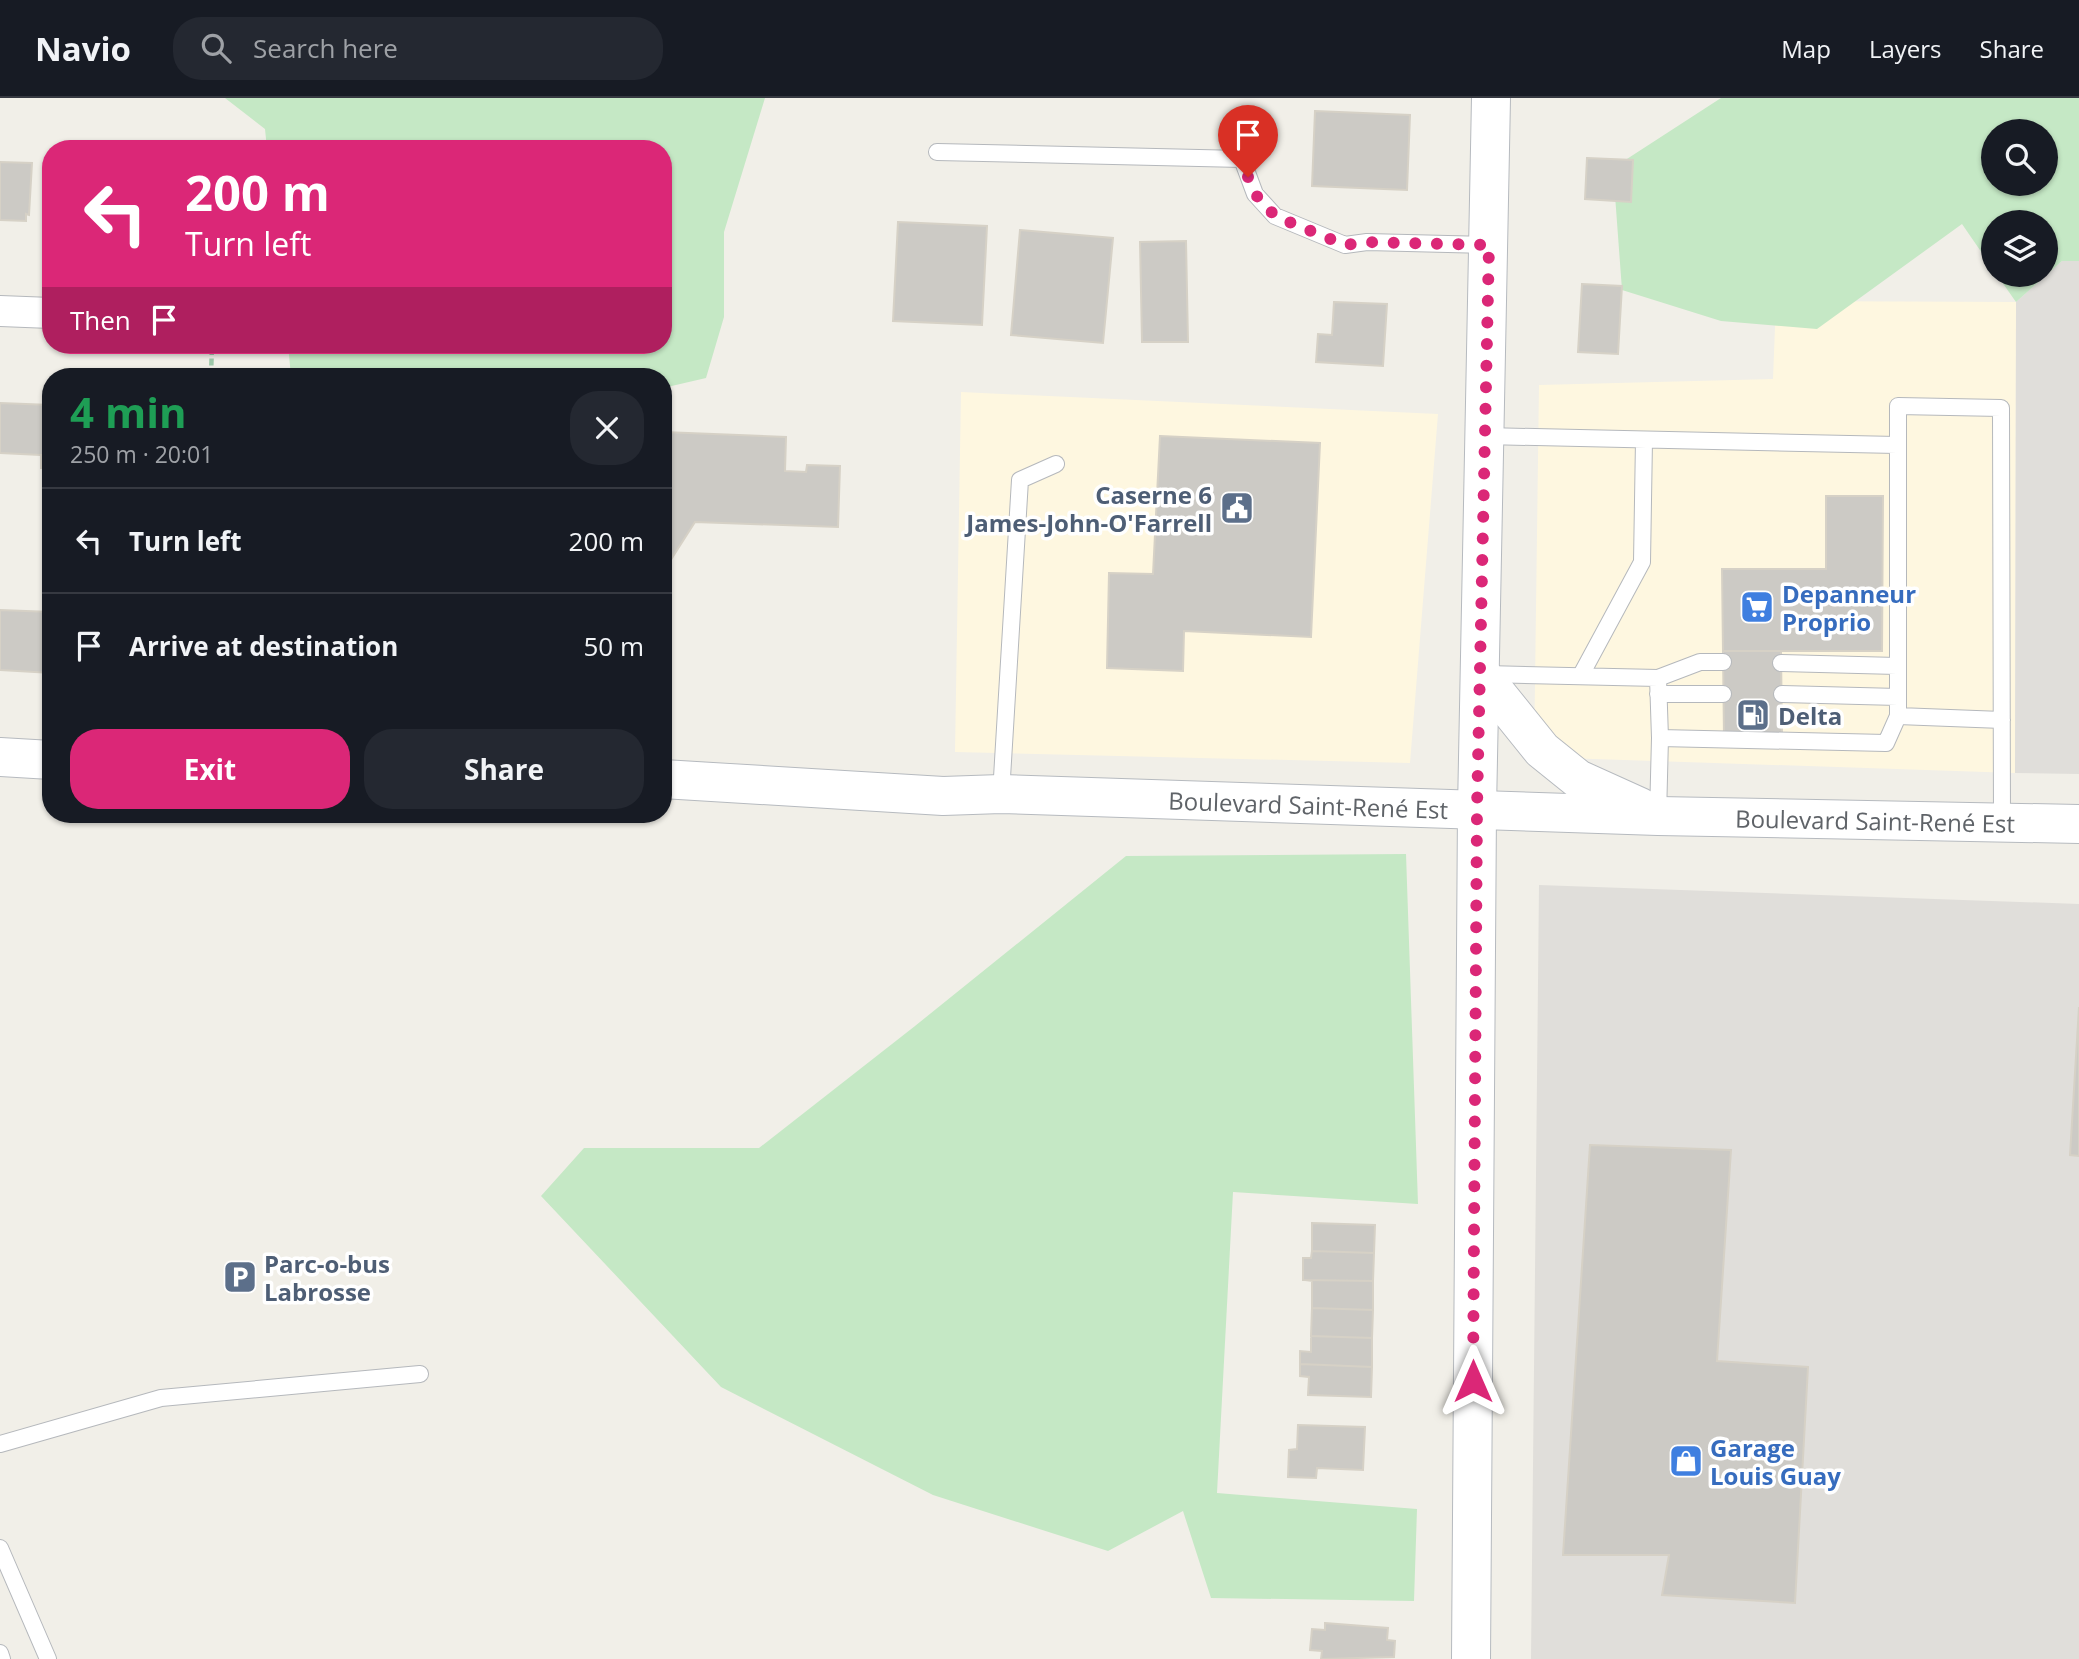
<!DOCTYPE html>
<meta charset="utf-8">
<style>
:root{--surface:#171b24;--page:#242831;--text:#f1f3f6;--muted:#9ea1a6;--line:#363941;--accent:#db2777}
body{margin:0;font-family:"Open Sans",sans-serif;background:var(--page);color:var(--text);height:100vh;display:flex;flex-direction:column;font-size:26px;white-space:nowrap}
*{box-sizing:border-box;margin:0}
p{font-size:23px;color:var(--muted)}
.icon{flex:none;width:38px;height:38px;fill:none;stroke:currentColor;stroke-width:2;stroke-linecap:round;stroke-linejoin:round}
.map{position:relative;flex:1;overflow:hidden}
.side{position:absolute;left:42px;top:270px;width:630px;height:455px;display:flex;flex-direction:column;background:var(--surface);border-radius:28px;box-shadow:0 2px 5px #0004}
.side>*{flex:none}
.guide{position:absolute;left:42px;top:42px;width:630px;height:214px;border-radius:28px;box-shadow:0 2px 5px #0004;background:#db2777;color:#fff;overflow:hidden}
.tools{position:absolute;left:1981px;top:21px;display:grid;gap:14px}
.tools a{display:grid;place-items:center;width:77px;height:77px;border-radius:50%;background:var(--surface);box-shadow:0 2px 5px #0004;font-size:35px}
.pin{position:absolute;display:grid;place-items:center;width:60px;height:60px;color:#fff;margin:-72px -30px;border-radius:50% 50% 50% 0;rotate:-45deg;box-shadow:0 0 7px #0007}
.pin .icon{rotate:45deg}
.me{position:absolute;width:77px;margin:-38px;rotate:0deg;stroke-linejoin:round;filter:drop-shadow(0 0 5px #0008)}
.turn{display:flex;align-items:center;gap:24px;height:147px;padding:0 28px;font-size:32px}
.turn .icon{width:91px;height:91px;stroke-width:2.5}
.turn b{display:block;font-size:49px;line-height:60px}
.then{display:flex;align-items:center;height:66px;padding:0 28px;background:#0003;gap:14px;font-size:26px}
.round{display:grid;place-items:center;flex:none;width:74px;height:74px;border-radius:28px;background:var(--page)}
.summary{display:flex;align-items:center;justify-content:space-between;height:119px;padding:0 28px}
h1{font-size:42px;font-weight:700;line-height:52px;color:#1e9e55}
.button{display:flex;gap:14px;margin-top:auto;padding:14px 28px}
.button a{flex:1;height:80px;border-radius:28px;background:var(--accent);color:#fff;font-size:28px;font-weight:700;line-height:80px;text-align:center}
.button a+a{background:var(--page);color:var(--text)}
ul{padding:0;list-style:none}
li{display:flex;align-items:center;gap:21px;height:105px;padding:0 28px;border-top:2px solid var(--line)}
li div{flex:1}
li b{display:block;font-size:26px}
li em{font-style:normal}
header{display:flex;align-items:center;gap:42px;box-sizing:border-box;height:98px;padding:0 35px;background:var(--surface);border-bottom:2px solid var(--line)}
header strong{font-size:33px}
nav{display:flex;gap:38px;margin-inline-start:auto;font-size:24px}
.search{width:490px;height:63px;background:var(--page);display:flex;align-items:center;gap:18px;box-sizing:border-box;padding:0 24px;border-radius:28px;color:var(--muted);font-size:26px}
.map>svg:first-child{display:block}
</style>
<header>
<strong>Navio</strong>
<div class="search"><svg class="icon" aria-label="search" viewBox="0 0 24 24"><circle cx="10" cy="10" r="6"/><path d="M15 15l6 6"/></svg>Search here</div>
<nav><a>Map</a><a>Layers</a><a>Share</a></nav>
</header>
<div class="map">
<svg width="2079" height="1561" viewBox="0 0 2079 1561">
<rect width="100%" height="100%" fill="#f1efe8"/>
<path fill="#fef7e0" d="M1776,203L2016,204L2015,675L1534,659L1539,287L1773,281Z
M961,294L1438,316L1410,665L955,654Z"/>
<path fill="#e0deda" d="M2062,163H2079V676L2015,675L2016,204Z
M1539,787L2079,806V1561H1531Z"/>
<path fill="#c5e8c5" fill-rule="evenodd" d="M225,0H765L724,134V219L706,280L663,290V278H291L288,247H663V51H267L265,31Z
M1721,0H2079V163H2062L2016,204L1997,177H2046V124H1993V171L1962,126L1817,231L1721,223L1622,192L1613,70ZM1993,33H2046V86H1993Z
M1406,756L1418,1106L1233,1094L1217,1395L1417,1411L1414,1503L1211,1500L1183,1413L1108,1453L933,1397L721,1289L541,1098L584,1050H759L915,928L1126,758Z"/>
<path fill="#cccac5" stroke="#d6d1c6" stroke-width="2" d="M1315,13L1410,17L1407,92L1312,88Z
M1587,60L1633,62L1631,104L1585,101Z
M0,64L32,65L29,117L26,116V123L0,122Z
M898,124L987,128L982,227L893,223Z
M1020,132L1113,140L1103,245L1011,237Z
M1186,143L1188,244H1142L1140,144Z
M1582,186L1622,188L1618,256L1578,254Z
M1334,204L1387,206L1383,268L1316,264L1318,236L1332,237Z
M0,305L51,307V370H41V357L0,355Z
M663,334L786,339L785,373L806,374L807,367L840,368L838,429L695,424L663,474Z
M1160,338L1320,345L1311,539L1184,533L1183,573L1107,570L1109,475L1153,476Z
M1826,398H1883L1882,553H1723L1722,471H1826Z
M0,512L51,514V575L0,572Z
M1723,553H1781L1782,638L1724,639Z
M2079,909V1058L2070,1057Z
M1590,1047L1731,1052L1717,1263L1808,1269L1795,1505L1662,1497L1669,1457H1563Z
M1312,1125L1375,1127L1374,1155L1312,1153Z
M1312,1153L1374,1155L1373,1183L1303,1182V1160H1311Z
M1303,1182L1373,1183V1212L1312,1210V1183Z
M1312,1210L1373,1212L1372,1240L1311,1238Z
M1311,1238L1372,1240V1269L1300,1266V1253L1311,1254Z
M1300,1266L1372,1269L1371,1299L1308,1297L1309,1279L1300,1278Z
M1298,1327L1365,1329L1363,1372L1317,1370L1316,1380L1288,1379L1289,1352L1297,1351Z
M1325,1525L1388,1530L1387,1542L1395,1543L1394,1559L1321,1561L1322,1553L1310,1552L1312,1531L1325,1532Z"/>
<g fill="none" stroke-linecap="round" stroke-linejoin="round">
<defs>
<path id="lane" d="M937,54L1242,61L1255,96L1275,118L1345,147L1367,144L1488,147
M1485,338L1897,347
M1781,565L1897,568
M1486,576L1658,580L1660,640
M1581,577L1642,464L1644,342
M1658,580L1700,564H1723
M1658,596H1723
M1782,596L1898,599
M1898,618L2002,622
M1001,696L1020,382L1056,366
M1658,718L1660,640L1886,645L1898,618V308L2001,310L2002,725
M0,1346L161,1300L420,1276
M0,1450L48,1561
M0,1555L2,1561"/>
<path id="street" d="M0,213L51,215"/>
<g id="secondary">
<path d="M1480,575L1542,652L1578,681L1640,709"/>
<path d="M0,659L51,662"/>
<path id="s1" d="M663,681L943,698L1001,696L1658,718L2079,726"/>
<path d="M1471,1561L1477,711L1491,0"/>
</g>
</defs>
<use href="#lane" stroke="#b5b8bc" stroke-width="18"/>
<use href="#street" stroke="#b5b8bc" stroke-width="32"/>
<use href="#secondary" stroke="#b6babf" stroke-width="40"/>
<path stroke="#9cc7a9" stroke-width="4.5" stroke-dasharray="7 3.5" stroke-linecap="butt" d="M211,278L212,247"/>
<use href="#lane" stroke="#fff" stroke-width="16"/>
<use href="#street" stroke="#fff" stroke-width="30"/>
<use href="#secondary" stroke="#fff" stroke-width="38"/>
</g>
<g fill="none" stroke-linecap="round" stroke-linejoin="round">
<path stroke="#db2777" stroke-width="12" stroke-dasharray="0 21.6" d="M1248,79L1255,96L1275,118L1345,147L1367,144L1489,147L1477,711L1473,1283"/>
</g>
<defs>
<symbol id="civic-square" viewBox="-11 -11 22 22"><rect x="-9" y="-9" width="18" height="18" rx="4" fill="#5c6f8a" stroke="#fff"/><path d="M-.6-6.5H3V-4.5H.6V-3L4-1V1h2V6H-6V1h2V-1L-.6-3ZM-1.2 2.5V6h2.4V2.5Z" fill="#fff"/></symbol>
<symbol id="supermarket-square" viewBox="-11 -11 22 22"><rect x="-9" y="-9" width="18" height="18" rx="4" fill="#3f7fe0" stroke="#fff"/><path d="M-6-5.5h2.5l.6 2H6L4.5 2H-2.5L-4.4-4H-6ZM-1.5 3.2a1.3 1.3 0 1 0 .1 0ZM3 3.2a1.3 1.3 0 1 0 .1 0Z" fill="#fff"/></symbol>
<symbol id="fuel-square" viewBox="-11 -11 22 22"><rect x="-9" y="-9" width="18" height="18" rx="4" fill="#5c6f8a" stroke="#fff"/><path d="M-5.5-6h7V0h2V4h1.3V-2.5L3-4.5l.8-.8L6-3V5H2.5V1h-1V6h-7ZM-4.2-4.7v3.2H.2V-4.7Z" fill="#fff"/></symbol>
<symbol id="parking-square" viewBox="-11 -11 22 22"><rect x="-9" y="-9" width="18" height="18" rx="4" fill="#5c6f8a" stroke="#fff"/><path d="M-3.5-5.5H1a3.5 3.5 0 0 1 0 7H-1V5.5H-3.5ZM-1-3.4V-.6H.8a1.4 1.4 0 0 0 0-2.8Z" fill="#fff"/></symbol>
<symbol id="shop-square" viewBox="-11 -11 22 22"><rect x="-9" y="-9" width="18" height="18" rx="4" fill="#3f7fe0" stroke="#fff"/><path d="M-5-2.5h2.3a2.7 3.5 0 0 1 5.4 0H5L5.5 6h-11ZM-1.5-2.5h3a1.5 2.3 0 0 0-3 0Z" fill="#fff"/></symbol>
</defs>
<g fill-rule="evenodd">
<use href="#civic-square" x="1218" y="391" width="38" height="38"/>
<use href="#supermarket-square" x="1738" y="490" width="38" height="38"/>
<use href="#fuel-square" x="1734" y="598" width="38" height="38"/>
<use href="#parking-square" x="221" y="1160" width="38" height="38"/>
<use href="#shop-square" x="1667" y="1344" width="38" height="38"/>
</g>
<g text-anchor="middle" dominant-baseline="central" stroke-width="7" stroke-linejoin="round" paint-order="stroke">
<g font-size="24" font-weight="bold" fill="#4e5e75" stroke="#fff" text-anchor="start">
<text x="1212" y="396" text-anchor="end">Caserne 6<tspan x="1212" dy="28">James-John-O'Farrell</tspan></text>
<text x="1778" y="617">Delta</text>
<text x="264" y="1165">Parc-o-bus<tspan x="264" dy="28">Labrosse</tspan></text>
</g>
<g font-size="24" font-weight="bold" fill="#366cbe" stroke="#fff" text-anchor="start">
<text x="1782" y="495">Depanneur<tspan x="1782" dy="28">Proprio</tspan></text>
<text x="1710" y="1349">Garage<tspan x="1710" dy="28">Louis Guay</tspan></text>
</g>
<g font-size="24" fill="#5f6368" stroke="#fff">
<text stroke="none"><textPath href="#s1" startOffset="646">Boulevard Saint-René Est</textPath></text>
<text stroke="none"><textPath href="#s1" startOffset="1213">Boulevard Saint-René Est</textPath></text>
</g>
</g>
</svg>
<div class="tools">
<a><svg class="icon" aria-label="search" viewBox="0 0 24 24"><circle cx="10" cy="10" r="6"/><path d="M15 15l6 6"/></svg></a>
<a><svg class="icon" aria-label="layers" viewBox="0 0 24 24"><path d="M12 4l9 5-9 5-9-5zM3 14l9 5 9-5"/></svg></a>
</div>
<div class="pin" style="left:1248px;top:79px;background:#d93025"><svg class="icon" aria-label="arrive" viewBox="0 0 24 24"><path d="M6 21V4h12l-3 4 3 4H6"/></svg></div>
<svg class="me" style="left:1473px;top:1283px" viewBox="-20 -20 40 40"><path d="M0-17L14 15 0 8-14 15z" fill="#db2777" stroke="#fff" stroke-width="4"/></svg>
<div class="guide">
<div class="turn"><svg class="icon" aria-label="left" viewBox="0 0 24 24"><path d="M17 20v-9H6M10 6l-5 5 5 5"/></svg><div><b>200 m</b>Turn left</div></div>
<div class="then">Then<svg class="icon" aria-label="arrive" viewBox="0 0 24 24"><path d="M6 21V4h12l-3 4 3 4H6"/></svg></div>
</div>
<section class="side">
<div class="summary"><div><h1>4 min</h1><p>250 m · 20:01</p></div><a class="round"><svg class="icon" aria-label="close" viewBox="0 0 24 24"><path d="M6 6l12 12M18 6L6 18"/></svg></a></div>
<ul>
<li><svg class="icon" aria-label="left" viewBox="0 0 24 24"><path d="M17 20v-9H6M10 6l-5 5 5 5"/></svg><div><b>Turn left</b></div><em>200 m</em></li>
<li><svg class="icon" aria-label="arrive" viewBox="0 0 24 24"><path d="M6 21V4h12l-3 4 3 4H6"/></svg><div><b>Arrive at destination</b></div><em>50 m</em></li>
</ul>
<div class="button"><a>Exit</a><a>Share</a></div>
</section>
</div>
